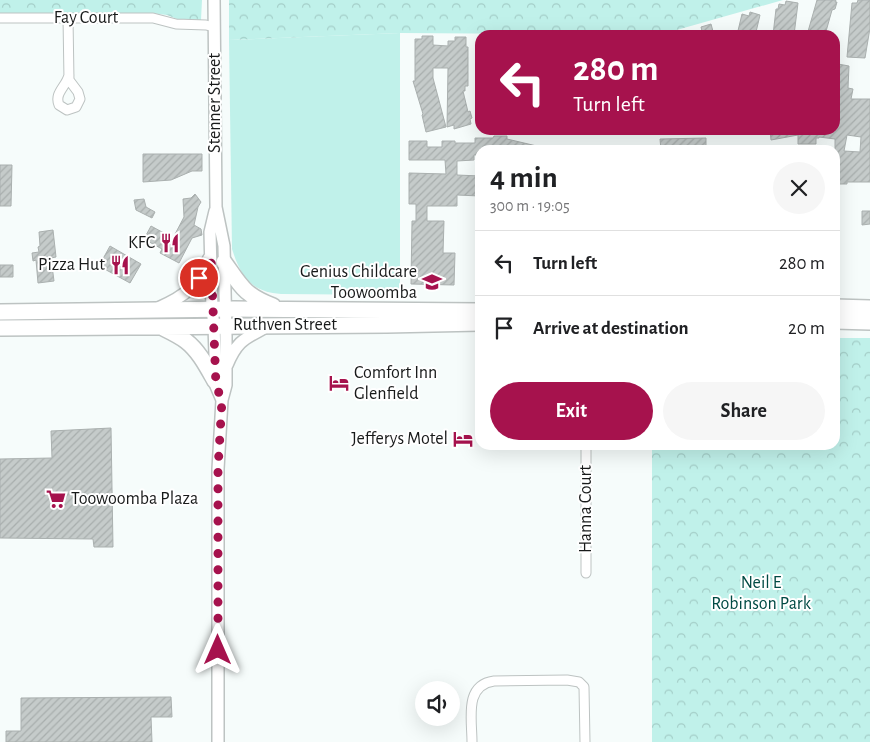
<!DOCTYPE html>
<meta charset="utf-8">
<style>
:root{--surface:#fff;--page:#f6f6f6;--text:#202124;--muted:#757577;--line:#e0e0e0;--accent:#a6124d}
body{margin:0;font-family:"Alegreya Sans",sans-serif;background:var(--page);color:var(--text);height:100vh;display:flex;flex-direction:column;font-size:19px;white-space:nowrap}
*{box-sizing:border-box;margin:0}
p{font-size:16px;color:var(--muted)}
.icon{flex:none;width:28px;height:28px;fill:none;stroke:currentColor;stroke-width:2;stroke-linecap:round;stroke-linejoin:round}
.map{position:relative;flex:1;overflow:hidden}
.drawer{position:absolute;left:475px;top:145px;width:365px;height:305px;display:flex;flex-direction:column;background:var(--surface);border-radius:15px;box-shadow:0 5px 20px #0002}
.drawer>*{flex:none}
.guide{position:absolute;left:475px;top:30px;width:365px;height:105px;border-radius:15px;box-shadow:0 5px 20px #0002;background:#a6124d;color:#fff;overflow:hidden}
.controls{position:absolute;left:415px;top:681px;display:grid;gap:10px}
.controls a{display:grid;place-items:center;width:45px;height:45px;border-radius:50%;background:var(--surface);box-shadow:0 5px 20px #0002;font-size:25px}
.pin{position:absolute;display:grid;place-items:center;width:42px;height:42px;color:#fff;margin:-21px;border:2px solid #fff;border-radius:50%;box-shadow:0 1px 5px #0007}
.me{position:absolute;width:55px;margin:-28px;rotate:0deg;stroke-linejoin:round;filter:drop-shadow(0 0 4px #0008)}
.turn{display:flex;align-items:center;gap:18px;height:105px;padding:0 15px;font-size:22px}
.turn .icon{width:65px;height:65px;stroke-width:2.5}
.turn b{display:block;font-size:35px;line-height:42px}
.round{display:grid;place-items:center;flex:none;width:52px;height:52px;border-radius:26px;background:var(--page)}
.head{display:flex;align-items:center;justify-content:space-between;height:85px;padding:0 15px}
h1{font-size:30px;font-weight:700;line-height:38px}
.primary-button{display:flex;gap:10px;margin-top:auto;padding:10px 15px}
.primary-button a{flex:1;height:58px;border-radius:30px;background:var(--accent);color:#fff;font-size:20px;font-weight:700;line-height:58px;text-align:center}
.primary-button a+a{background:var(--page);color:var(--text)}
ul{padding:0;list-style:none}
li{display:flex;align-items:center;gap:15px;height:65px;padding:0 15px;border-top:1px solid var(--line)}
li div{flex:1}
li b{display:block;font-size:19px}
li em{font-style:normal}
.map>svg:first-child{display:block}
</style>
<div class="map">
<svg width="870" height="742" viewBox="0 0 870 742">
<defs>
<pattern id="forest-crowns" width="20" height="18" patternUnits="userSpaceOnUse" patternTransform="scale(1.25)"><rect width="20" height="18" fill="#c0f1ea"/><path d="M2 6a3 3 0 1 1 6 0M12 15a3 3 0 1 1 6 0" fill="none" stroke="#a4cec8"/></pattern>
<pattern id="building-hatch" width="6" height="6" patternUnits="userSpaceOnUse" patternTransform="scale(1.25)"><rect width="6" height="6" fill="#c5cbca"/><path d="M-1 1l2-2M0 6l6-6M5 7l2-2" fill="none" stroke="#a8aead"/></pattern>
</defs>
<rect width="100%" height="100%" fill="#f6fcfb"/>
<path fill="#c0f1ea" d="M400,33V295L281,294C250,291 241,277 232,249L229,40Z"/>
<path fill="url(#forest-crowns)" d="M0,0H202L201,20L199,21H182L167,15L151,13H0Z
M229,0H783L659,35L400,33L229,40Z
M835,338H870V742H652V445H835Z"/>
<path fill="url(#building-hatch)" stroke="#aab0af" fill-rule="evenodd" d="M817,0H836L835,2H837L835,9L832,10L825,35H807Z
M858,0H870V28L865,58L847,57L852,3H857Z
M786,1L798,3L794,35H773L776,9H778L779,4L785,5Z
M750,12L760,15L756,32L752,31L751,35H737L742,14L749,16Z
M711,24L714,35H703L701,27Z
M422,36H433V45L448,46V41H455V37H466V47H468V86H465V91H463L468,112L470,111L472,118L470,119L471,124L454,129V125L447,127L448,68H433V78L446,127L426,132L422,115L423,114L413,81H415V39H422Z
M838,64L849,66L848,88L853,89L851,99H870V182H847V184H835V139L819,137V138H816V144H798V135L771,140L770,130H835V68L838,69ZM847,135L861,137L860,152L844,151Z
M494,136H507V139L541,147L540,150H480V155H474V160L457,161V175L480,176V196L457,195V206H427V221H444L443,253H455L454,285L411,284L412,221H416V204H409V173L446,174L445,160H409V141H427V147H442V141H455V143H475V138H493Z
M706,138V150H661L660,139Z
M143,154H202V171H192L171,180L143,182Z
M0,165H12L11,206H0Z
M195,194L201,202L198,207L194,225L201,229L202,235L192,238L179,263L160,253L162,249L144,239L151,226L173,238L184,217L183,199L191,198Z
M144,199L146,207L155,212L152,218L136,210L134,200Z
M862,211H870V224L862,225Z
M53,230L56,257L51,258L54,281L38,283L36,260L33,261L32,253L39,252L38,247L40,246L39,232Z
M110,246L141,264L130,283L99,266Z
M0,265H13V277H0Z
M111,428L113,547H94L93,539L0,538V459L52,458L51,431Z
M171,697L172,717H151L152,742H6V731H21V698Z"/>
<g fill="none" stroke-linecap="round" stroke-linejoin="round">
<defs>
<path id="street" d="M0,18H153L176,24L206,25L214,27
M68,18L69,80L78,92L80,99L76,107L67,110L59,105C54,93 66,87 69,75
M586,445V573
M472,742C472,719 464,685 494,681L567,680L579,682L584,687L585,742"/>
<path id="secondary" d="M214,0L216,207L224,246L226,336V385L222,400L218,469V742
M215,211L210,232L212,310L214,325L216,386L222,400
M158,308C188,295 195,287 209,258
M227,365C238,339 245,339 268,326"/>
<path id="highway" d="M224,262C241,286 244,295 273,306
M835,307L870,308
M0,312L234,309L480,311
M835,321L870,322
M161,327C169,331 178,335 186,341C199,351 207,367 215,381
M0,328L387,325L480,323"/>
</defs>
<use href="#street" stroke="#bdc3c2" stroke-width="11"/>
<use href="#secondary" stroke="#bdc3c2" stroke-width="14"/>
<use href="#highway" stroke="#bdc3c2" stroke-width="18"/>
<use href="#street" stroke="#fff" stroke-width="9"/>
<use href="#secondary" stroke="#fff" stroke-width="11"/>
<use href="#highway" stroke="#fff" stroke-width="15"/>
</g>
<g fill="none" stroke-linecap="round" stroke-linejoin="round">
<path stroke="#a6124d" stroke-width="9" stroke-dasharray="0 16.2" d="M199,278L211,256L216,386L222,400L218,469V650"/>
</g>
<defs>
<symbol id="restaurant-bare" viewBox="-9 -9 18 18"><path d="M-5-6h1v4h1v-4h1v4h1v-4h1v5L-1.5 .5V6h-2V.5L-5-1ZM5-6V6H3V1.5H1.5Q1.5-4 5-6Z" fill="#a6124d" stroke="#fff" stroke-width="2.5" paint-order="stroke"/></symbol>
<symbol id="school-bare" viewBox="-9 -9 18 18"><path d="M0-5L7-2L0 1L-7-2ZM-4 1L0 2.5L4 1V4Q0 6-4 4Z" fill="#a6124d" stroke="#fff" stroke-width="2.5" paint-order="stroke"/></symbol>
<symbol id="hotel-bare" viewBox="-9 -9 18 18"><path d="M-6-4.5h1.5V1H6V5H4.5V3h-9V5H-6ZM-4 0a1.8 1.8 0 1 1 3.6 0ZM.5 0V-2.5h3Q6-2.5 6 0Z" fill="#a6124d" stroke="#fff" stroke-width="2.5" paint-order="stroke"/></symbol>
<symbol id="supermarket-bare" viewBox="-9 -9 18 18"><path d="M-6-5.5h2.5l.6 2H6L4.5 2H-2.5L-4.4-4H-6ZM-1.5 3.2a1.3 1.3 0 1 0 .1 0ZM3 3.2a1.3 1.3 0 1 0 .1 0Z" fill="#a6124d" stroke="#fff" stroke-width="2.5" paint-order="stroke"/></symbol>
</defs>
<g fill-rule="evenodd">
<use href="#restaurant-bare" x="156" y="229" width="28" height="28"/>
<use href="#restaurant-bare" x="106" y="251" width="28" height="28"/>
<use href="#school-bare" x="418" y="268" width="28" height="28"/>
<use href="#hotel-bare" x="325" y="369" width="28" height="28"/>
<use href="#hotel-bare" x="449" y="425" width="28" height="28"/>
<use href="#supermarket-bare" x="42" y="485" width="28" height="28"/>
</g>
<g text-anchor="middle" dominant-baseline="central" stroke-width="4" stroke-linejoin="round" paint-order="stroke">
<g font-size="18" fill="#181a1a" stroke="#fff">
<text x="86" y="18">Fay Court</text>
<text transform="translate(215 103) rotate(-90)">Stenner Street</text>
<text x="285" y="325">Ruthven Street</text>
<text transform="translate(586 509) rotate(-90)">Hanna Court</text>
</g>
<g font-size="18" fill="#181a1a" stroke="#fff" text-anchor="end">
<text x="155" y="243">KFC</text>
<text x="105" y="265">Pizza Hut</text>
<text x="417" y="272">Genius Childcare<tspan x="417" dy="21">Toowoomba</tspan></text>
<text x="354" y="373" text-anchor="start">Comfort Inn<tspan x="354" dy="21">Glenfield</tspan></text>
<text x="448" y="439">Jefferys Motel</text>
<text x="71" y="499" text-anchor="start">Toowoomba Plaza</text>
</g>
<g font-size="18" fill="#004a44" stroke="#fff">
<text x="761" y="583">Neil E<tspan x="761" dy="21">Robinson Park</tspan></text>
</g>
</g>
</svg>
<div class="controls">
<a><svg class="icon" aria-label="sound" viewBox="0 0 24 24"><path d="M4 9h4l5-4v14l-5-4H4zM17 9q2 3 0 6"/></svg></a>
</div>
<div class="pin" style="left:199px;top:278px;background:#d93025"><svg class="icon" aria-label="arrive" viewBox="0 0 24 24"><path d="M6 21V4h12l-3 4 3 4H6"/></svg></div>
<svg class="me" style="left:218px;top:650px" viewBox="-20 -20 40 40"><path d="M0-17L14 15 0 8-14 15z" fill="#a6124d" stroke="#fff" stroke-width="4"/></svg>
<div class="guide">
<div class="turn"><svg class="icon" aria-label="left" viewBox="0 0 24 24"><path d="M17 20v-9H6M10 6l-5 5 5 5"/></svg><div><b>280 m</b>Turn left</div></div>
</div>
<section class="drawer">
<div class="head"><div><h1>4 min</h1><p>300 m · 19:05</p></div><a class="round"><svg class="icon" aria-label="close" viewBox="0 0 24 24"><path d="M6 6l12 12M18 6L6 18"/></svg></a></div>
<ul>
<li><svg class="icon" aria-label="left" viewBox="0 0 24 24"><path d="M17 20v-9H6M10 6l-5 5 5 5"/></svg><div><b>Turn left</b></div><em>280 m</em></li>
<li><svg class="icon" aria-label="arrive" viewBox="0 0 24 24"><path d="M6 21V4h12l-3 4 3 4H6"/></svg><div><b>Arrive at destination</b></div><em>20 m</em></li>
</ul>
<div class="primary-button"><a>Exit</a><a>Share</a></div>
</section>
</div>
